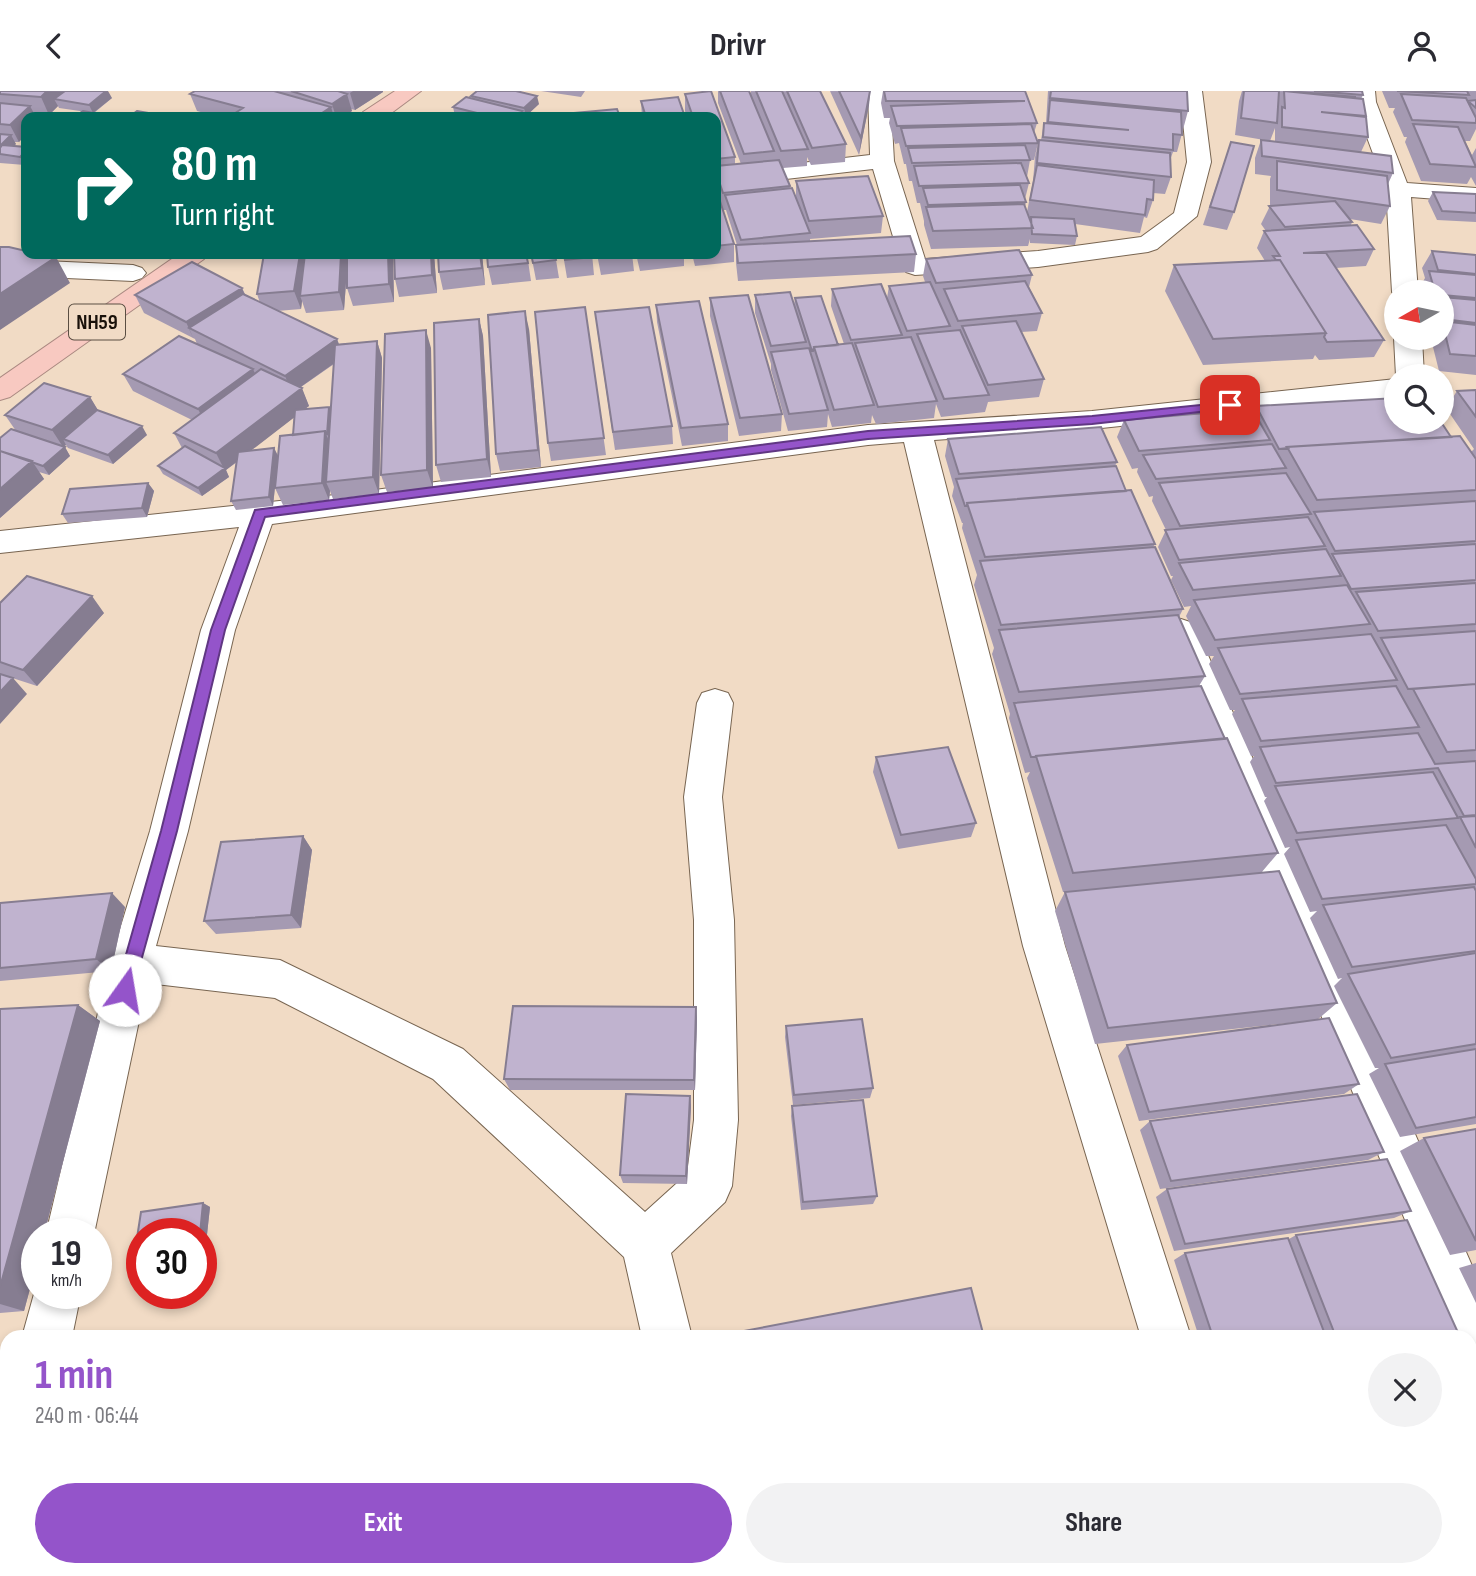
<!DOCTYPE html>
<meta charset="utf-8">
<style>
:root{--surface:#fff;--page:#f2f2f3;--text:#2b2b33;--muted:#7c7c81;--accent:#9454ca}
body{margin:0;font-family:"Sofia Sans Condensed",sans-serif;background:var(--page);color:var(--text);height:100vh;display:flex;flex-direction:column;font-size:26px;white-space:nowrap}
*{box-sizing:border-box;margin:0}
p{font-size:23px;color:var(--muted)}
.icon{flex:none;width:38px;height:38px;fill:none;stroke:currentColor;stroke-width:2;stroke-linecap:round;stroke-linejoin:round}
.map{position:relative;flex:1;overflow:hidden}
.details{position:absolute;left:0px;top:1239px;width:1477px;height:247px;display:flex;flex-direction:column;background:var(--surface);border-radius:21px 21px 0 0;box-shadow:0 4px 10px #0003}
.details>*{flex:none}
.hud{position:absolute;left:21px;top:21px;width:700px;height:147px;border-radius:14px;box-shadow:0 4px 10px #0003;background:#00695c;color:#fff;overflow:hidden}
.needle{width:46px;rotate:261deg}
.tools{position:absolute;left:1384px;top:189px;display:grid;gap:14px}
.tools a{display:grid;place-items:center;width:70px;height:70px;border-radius:50%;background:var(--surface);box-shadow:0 4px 10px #0003;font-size:35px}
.speed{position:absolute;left:21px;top:1127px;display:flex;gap:14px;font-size:35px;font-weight:700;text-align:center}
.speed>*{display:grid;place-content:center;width:91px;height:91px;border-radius:50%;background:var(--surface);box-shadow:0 4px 10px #0003;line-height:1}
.speed small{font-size:18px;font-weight:400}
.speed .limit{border:10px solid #d22;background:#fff;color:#111}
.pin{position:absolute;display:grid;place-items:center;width:60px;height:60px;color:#fff;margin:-30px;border-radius:14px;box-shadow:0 4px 10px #0006}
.me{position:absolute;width:77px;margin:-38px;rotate:13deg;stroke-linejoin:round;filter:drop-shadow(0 0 5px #0008)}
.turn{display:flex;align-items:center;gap:24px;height:147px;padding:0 35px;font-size:32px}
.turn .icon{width:91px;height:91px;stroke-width:2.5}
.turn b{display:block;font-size:49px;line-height:60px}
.round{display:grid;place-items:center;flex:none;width:74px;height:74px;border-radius:37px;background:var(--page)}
.headline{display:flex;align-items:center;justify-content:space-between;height:119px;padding:0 35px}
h1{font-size:42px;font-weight:700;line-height:52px;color:var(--accent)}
.primary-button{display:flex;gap:14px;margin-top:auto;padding:14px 35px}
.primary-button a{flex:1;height:80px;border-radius:42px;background:var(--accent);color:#fff;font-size:28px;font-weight:700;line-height:80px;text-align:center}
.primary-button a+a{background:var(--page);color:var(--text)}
header{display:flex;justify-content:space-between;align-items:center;height:91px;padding:0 35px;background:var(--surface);font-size:32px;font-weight:700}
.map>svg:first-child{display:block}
</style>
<header><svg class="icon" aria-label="back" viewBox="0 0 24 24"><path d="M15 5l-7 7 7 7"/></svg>Drivr<svg class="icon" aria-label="person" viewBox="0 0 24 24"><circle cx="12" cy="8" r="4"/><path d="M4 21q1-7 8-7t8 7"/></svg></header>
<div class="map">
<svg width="1476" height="1485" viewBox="0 0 1476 1485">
<rect width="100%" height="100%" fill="#f1dbc5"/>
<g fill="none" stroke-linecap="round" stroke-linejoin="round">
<defs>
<path id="minor" d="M868,0H890L894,70L925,168L1038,160L1141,146L1174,122L1187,71L1180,0H1202L1211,71L1197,125L1157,158L1148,161L1038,176L915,184L906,181L902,176L873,78L716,96V82L870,64Z
M1353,0H1375L1376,11L1407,92L1476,97V111L1411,106L1418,201H1396V207L1392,201L1386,98L1354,11Z
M0,168L133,174L142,177L146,182L142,187L133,190L0,184Z
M1396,244V247H1422L1424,285H1396L1394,247Z
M1396,288V306L1092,338L934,349L1065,855L1191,1246H1141L1023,855L904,351L868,354L272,433L235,539L188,740L156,855L280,869L463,958L645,1121L687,1083L694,1029V829L684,706L697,612L702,602L715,598L728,602L733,612L722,706L734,829L738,1029L732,1095L725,1111L671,1162L692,1246H642L624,1166L433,988L275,907L147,892L94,1143H46L110,871L150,740L201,539L239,436L0,462V440L344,403L868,334L1092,320Z
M1181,528L1193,532L1198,541L1476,1184V1267L1470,1264V1246H1453L1164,541L1169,532Z
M37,1192V1202H81L72,1246H22Z
M1476,1316V1368L1470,1369V1317Z
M693,1479H748L751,1485H695Z
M799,1479H877L874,1485H796Z"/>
<path id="highway" d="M395,0H421L386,26H360L363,21Z
M179,163H208L204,168L10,306L0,309V287Z"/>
</defs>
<use href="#minor" stroke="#786551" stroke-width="2"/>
<use href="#highway" stroke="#aa8981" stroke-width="2"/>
<use href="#minor" fill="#fff" fill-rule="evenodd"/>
<use href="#highway" fill="#f8c9c1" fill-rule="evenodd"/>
</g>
<path fill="#a59ab2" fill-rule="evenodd" d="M0,0L112,7L94,22L59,17L58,15L49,24L34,22L36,26H26L19,51H14L16,53L13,55L26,56L25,74L0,72Z
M195,0H383V1L355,19L351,18L352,20L342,26H219L197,20L190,3Z
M541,0H585L581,6Z
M711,0L735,66V73H741L718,12V0H749L751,4V0H820L846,53L845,71L811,74L807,66V75L783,77L790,97H792L796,106V90L868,85L883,125L881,142L810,148V150L910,145L916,163L914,181L738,190L736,172V154H737L726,119H723L716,97V26H687L685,20V3Z
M830,0H870L869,14L859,64Z
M883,0H1025L1037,32L1034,42L1038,52L1034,69H1030L1027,86L1029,92L1025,108L1026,111L1025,116L1027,121L1033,90L1035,66L1039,49H1041L1044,32H1046L1048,0H1187L1188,20L1177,61H1173L1170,69L1171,86L1165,103L1153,102V109L1147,127L1144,126L1140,142L1075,133L1077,145L1075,154L1030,152V148L1028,155L931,158L924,134V130L920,112H917L912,90H909L906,73H904L899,52L895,53L889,32L890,27H884L881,12Z
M1242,0H1362L1363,4L1361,8L1366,25L1368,46L1361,61L1393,82L1388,93L1390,115L1381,133L1350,128L1352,131L1351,134L1374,158L1366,175L1336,177L1384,249L1374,266L1319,269L1315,264L1313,268L1203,274L1165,200L1174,174L1265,170L1257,157L1264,140H1266L1261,133L1270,115V88L1271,85L1255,83V67L1261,49L1275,51V37L1270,50L1235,44L1239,10Z
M1382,0H1476V38L1470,50H1465L1472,64L1476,57V95L1471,86L1467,93L1421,90L1405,51L1407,46H1404L1393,21L1395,17H1389Z
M471,5L539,13L526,25H523V26H459L455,25L453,16L472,8Z
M641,10L685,26H642Z
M1231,51L1234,121L1227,139L1203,134Z
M716,98L734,153V171L695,175L692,163H716Z
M1433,101L1476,103V131L1437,129L1428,110Z
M1432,160L1476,164V284L1439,280L1431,248L1432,247H1442V201H1420L1419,198L1425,187L1422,177Z
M393,163L394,211L353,215L347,197V179L344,219L306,222L302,210L301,218L277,220L337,248L339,253L377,250L382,267L379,403L333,408L330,400L329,409L283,414L275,397L278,369L273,415L236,419L231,410L237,371L226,379L229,386L202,405L163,383L158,375L182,357L174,342L192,329L133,300L123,283L197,253L195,248L144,222L135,204L242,197L246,205L260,212L257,203ZM334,273L331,320L329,316L304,318L309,315L301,296ZM294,326L293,344L278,365L274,357L251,359Z
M434,163L437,202L399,206L395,188Z
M482,163L485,194L443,199L439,181Z
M527,163L531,190L492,194L488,176Z
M531,163H555L559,187L536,189Z
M563,163H592L594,184L567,187Z
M597,163H632L634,180L601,184Z
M636,163H684V175L640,180Z
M926,168L1032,184L1029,196L1042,222L1037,240L1021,241L1044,288L1039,306L988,311L985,321L941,326L936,313L934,327L876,333L872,324L871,332L832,336L828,323L827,336L788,340L771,279V273L755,222V204L794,214L795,207L838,254L844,253L831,215L832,198L887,207L889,195L925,191L923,185Z
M710,207L782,323L781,340L739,345L710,225Z
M656,214L728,333V350L682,355L657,231Z
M585,216L606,364L551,370L548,352Z
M479,228L483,245L491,386L441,391L436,374Z
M529,238L541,376L500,380L496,363Z
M597,238L672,335L673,353L615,359Z
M431,257L433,397L387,401L381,384Z
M1476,299V1033L1400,1046L1369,983L1379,977H1375L1334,895L1342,887L1338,888L1310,827L1317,820L1310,821L1284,763L1290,756L1285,757L1264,710L1267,706H1265L1250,671L1254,665H1251L1232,623L1235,619H1230L1209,573L1214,565H1206L1186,525L1191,515L1184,516L1171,489L1173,485H1171L1158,456L1166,439L1152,410L1153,405L1149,406L1137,381L1138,377L1132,378L1117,346L1124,329L1254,321L1256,315L1451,346L1471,361L1474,358L1446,317L1457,300Z
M90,306L98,320L147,344L113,373L68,357L66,354L64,355L70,365L49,384L39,381L44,388L0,427L16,340L5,324Z
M948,348L1117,371L1115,375L1126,400L1155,453L1153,456L1183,518L1179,526L1205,585L1199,595L1278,762L1261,782L1337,912L1317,929L1359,993L1344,1003L1139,1030L1118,965L1127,954L1307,930L1095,953L1055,820L1065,801H1063L1027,687L1030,681L1025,682L1009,627L1010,623L992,563L994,557L974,494L977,484L962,437L963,432H962L952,405L954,396L945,365Z
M148,392L154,400L147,426L68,432L62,423Z
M0,512L104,522L37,595L0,583Z
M876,666L976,732L971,746L898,758L873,681Z
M303,745L312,759L301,837L216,843L204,830Z
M0,812L125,816L111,880L0,890Z
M78,914L100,930L24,1220L0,1222V918Z
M696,916L697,927L695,999H510L504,988Z
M786,935L873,997L870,1007L793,1014L785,946Z
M690,1005L691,1015L687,1093L623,1092L620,1084Z
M792,1015L877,1105L873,1113L801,1119L791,1025Z
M1150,1030L1384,1061L1368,1069L1160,1098L1140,1039Z
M1476,1038V1159L1450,1164L1400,1060L1424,1047Z
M1167,1098L1411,1120L1394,1127L1174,1160L1156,1106Z
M203,1112L210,1116L203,1180H201V1143H142V1189H139L131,1186L141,1121Z
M1296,1144L1460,1246H1199L1174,1169L1185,1162L1289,1148Z
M1476,1172V1212L1459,1177Z"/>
<path fill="#867d91" d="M47,0H73L54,8L58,15L49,24L41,6Z
M106,0H108L112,7L93,22L89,14Z
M353,0H383V1L355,19L350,2Z
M870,0L869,14L859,64L861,47Z
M347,3L352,20L342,26H336L332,13Z
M537,5L539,13L526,25L524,17Z
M30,15L36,26H26V44L19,51L10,34Z
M331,16L334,26H316Z
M522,20L523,26H515Z
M11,44L16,53L5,64L0,55Z
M26,60V73L25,74L20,66Z
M300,163H308L300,205L302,210L301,218L294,200Z
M341,163H348L344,219L339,201Z
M388,163H393L394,211L389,193Z
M431,163H434L437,202L432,184Z
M480,163H482L485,194L482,177Z
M56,166L70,192L0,239V203Z
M242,197L249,214L189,237L194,249L186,231Z
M525,220L529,238L541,376L538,359Z
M479,228L483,245L491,386L487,368Z
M426,239L431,257L433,397L427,379Z
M337,248L343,266L292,302L285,285Z
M377,250L382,267L379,403L373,386Z
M253,278L261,296L207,336L198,318Z
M302,297L309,315L226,379L229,386L202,405L198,397L224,378L216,362Z
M90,306L101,324L63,348L66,354L63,356L52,339Z
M329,316L332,325L331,352L327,343Z
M142,335L147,344L113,373L108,364Z
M325,340L332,358L326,391L330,400L329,409L322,392Z
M65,356L70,365L49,384L43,375Z
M274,357L278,365L273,415L269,406Z
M32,370L44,388L0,427V398Z
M148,392L154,400L147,426L142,417Z
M92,505L104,522L37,595L23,579Z
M13,587L27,603L0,633V601Z
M303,745L312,759L301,837L291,824Z
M112,802L125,816L111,880L96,868Z
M78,914L100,930L44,1143H37V1172L24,1220L0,1213V1196Z
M696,916L697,927L695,999L694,989Z
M690,1005L691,1015L687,1093L686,1085Z
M203,1112L210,1116L203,1180L201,1179V1143H200Z"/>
<path fill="#c0b3cf" stroke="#867d91" stroke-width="2" d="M0,0H47L41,6L0,3Z
M65,0H106L89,14L54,8Z
M195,0H274L331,16L316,26H229L243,17L190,3Z
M291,0H338L347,3L332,13Z
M477,0H516L537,5L524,17L471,5Z
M711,0L735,66L716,68V26H693L685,3Z
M720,0H749L774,60L744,63Z
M756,0H782L808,58L781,60Z
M787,0H820L846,53L812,57Z
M839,0H870L861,47Z
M884,0H1025L1037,32L897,35L891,15L1025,10H886Z
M1051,0H1187L1188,20L1050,7Z
M1244,0H1279L1277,32L1241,27Z
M1284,0L1363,8L1366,25L1321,21L1366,26L1368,46L1282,36V16L1285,17Z
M1288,0L1355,6V7Z
M1314,0H1362L1363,4Z
M1397,0H1467L1469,4Z
M1401,3L1466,7L1476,27V32L1412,29Z
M466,6L522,20L515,26H493L453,16Z
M678,6L685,26H646L641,10Z
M1050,9L1181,21L1182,44L1173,43V59L1043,46L1044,32L1129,39L1048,31Z
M1476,9V17L1468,10Z
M0,12L30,15L10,34L0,33Z
M617,18L620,26H576L575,22Z
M83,20L114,26H74Z
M137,20L171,26H129Z
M635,22L636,26H620V24Z
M1031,33L1038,52L906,55L901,37Z
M1413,33L1458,36L1476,76L1430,73Z
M0,43L11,44L0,55Z
M1039,49L1170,62L1171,86L1037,72Z
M1261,49L1391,65L1393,82L1262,65Z
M1231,51L1254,55L1234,121L1210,116Z
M2,54L26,56V60L20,66L0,63V57Z
M1025,54L1030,69L912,72L908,57Z
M779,69L790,95L723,102L716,81V75Z
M1277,70L1387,85L1390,115L1277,99Z
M1021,72L1029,92L919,95L914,75Z
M1037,74L1154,89L1153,109L1147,108L1145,124L1030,109Z
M868,85L883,125L809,130L796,90Z
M1020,94L1026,111L928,114L923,97Z
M792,97L810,142L741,149L725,104Z
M716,98L734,153L716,155Z
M1433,101L1476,103V122L1442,120Z
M1335,110L1352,131L1285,136L1269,115Z
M1024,113L1033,137L933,140L926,116Z
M1031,126L1074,128L1077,145L1032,143Z
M1357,134L1374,158L1303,162H1326L1384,249L1327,251L1324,246L1326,242L1280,169H1276L1273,165H1280L1264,140Z
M910,145L916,163L738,172L736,154Z
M0,156H9L26,160V163H39L56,166L0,203Z
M1019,159L1032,184L936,192L926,168Z
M1432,160L1476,164V183L1438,179Z
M264,163H300L294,200L257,203Z
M305,163H341L339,201L300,205Z
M347,163H388L389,193L347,197Z
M394,163H431L432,184L395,188Z
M438,163H480L482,177L439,181Z
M487,163H526L528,172L488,176Z
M531,163H555L556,169L533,172Z
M564,163H592V166L565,169Z
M598,163H629L599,166Z
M1280,169L1326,242L1213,248L1174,174Z
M192,171L242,197L186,231L135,204Z
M1429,180L1476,184V207L1442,204V201H1435Z
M1025,190L1042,222L958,230L944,198Z
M930,191L950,235L907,240L889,195Z
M881,193L902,244L851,249L832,198Z
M790,201L806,251L771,255L755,204Z
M243,203L337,248L285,285L189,237Z
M748,204L782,323L740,327L710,207Z
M821,205L838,254L814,256L813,260H812L795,207Z
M1442,206L1476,209V232L1443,228Z
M699,210L728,333L681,337L656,214Z
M585,216L604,347L548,352L535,221Z
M649,216L672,335L613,341L595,221Z
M525,220L538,359L496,363L488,224Z
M479,228L487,368L436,374L434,232Z
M1016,230L1044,288L988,294L962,235Z
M1442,230L1476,234V265L1450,263Z
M426,239L427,379L381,384L385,243Z
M960,239L989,304L944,308L917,243Z
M179,245L253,278L198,318L123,283Z
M911,246L937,310L878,316L855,252Z
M377,250L373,386L326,391L335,254Z
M852,252L874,314L834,319L814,256Z
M809,257L828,319L789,323L771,261Z
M261,278L302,297L216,362L174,342Z
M44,292L90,306L52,339L5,324Z
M1476,299V326L1457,300Z
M1396,307V331H1441L1451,346L1287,356L1288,357L1279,358L1256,315Z
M329,316L327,343H326L325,340L293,344L295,319Z
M1252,318L1270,349L1139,360L1124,329Z
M97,319L142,335L108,364L63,348Z
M1101,336L1117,371L959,383L948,348Z
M11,338L65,356L43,375L0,360V347Z
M325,340L322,392L275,397L280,345Z
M1460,345L1476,368V399L1317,409L1287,356Z
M1272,353L1286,377L1156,388L1143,364Z
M185,355L225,377L198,397L158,375Z
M274,357L269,406L231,410L238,361Z
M0,360L32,370L0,398Z
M1116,375L1126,400L967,412V415H965L956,388Z
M1286,382L1311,423L1180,435L1159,392Z
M148,392L142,417L62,423L70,398Z
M1131,399L1155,453L985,466L967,412Z
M1476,410V450L1335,460L1314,421Z
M1308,426L1325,455L1179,469L1165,439Z
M1476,453V489L1351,498L1332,463Z
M1155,456L1183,518L1001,534L980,470Z
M1326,458L1341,485L1193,499L1179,472Z
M27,485L92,505L23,579L0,571V512Z
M1476,492V533L1378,540L1356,501Z
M1347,494L1370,533L1215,549L1194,509Z
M1178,524L1205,585L1019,601L999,539Z
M1476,540V593L1408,598L1381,547Z
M1371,543L1397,589L1240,603L1218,557Z
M0,583L13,587L0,601Z
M1476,593V659L1447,661L1413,598Z
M1201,595L1225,648L1036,665V666H1031L1014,612Z
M1396,595L1419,636L1261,650L1242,608Z
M1418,642L1435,673L1476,670V724L1464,725L1438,677L1276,692L1260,656Z
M1227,647L1278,762L1073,782L1036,665Z
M948,656L976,732L901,744L876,666Z
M1433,681L1458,727L1297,742L1275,695Z
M1476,725V757L1460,726Z
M1446,734L1476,788V793L1322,808L1296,749Z
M303,745L291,824L204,830L221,751Z
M1279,780L1337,912L1108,937L1065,801Z
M1474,796L1476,800V860L1352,876L1323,814Z
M112,802L96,868L0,877V812Z
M1476,862V953L1391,967L1348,883Z
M78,914L0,1196V918Z
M513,915L696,916L694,989L504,988Z
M1329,927L1359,993L1149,1021L1127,954Z
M862,928L873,997L794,1004L786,935Z
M1476,958V1026L1416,1037L1385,973Z
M626,1003L690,1005L686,1085L620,1084Z
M1357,1003L1384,1061L1171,1090L1150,1030Z
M863,1009L877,1105L803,1111L792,1015Z
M1476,1038V1150L1424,1047Z
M1387,1068L1411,1120L1185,1153L1167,1098Z
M203,1112L200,1143H142V1184L131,1186L141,1121Z
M1407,1129L1460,1246H1336L1296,1144Z
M1288,1147L1326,1246H1213L1185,1162Z
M971,1197L984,1246H712Z
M1470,1269L1476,1282V1284L1470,1285Z"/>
<path fill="#9454ca" stroke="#603783" stroke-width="2" d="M1230,311L1235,312V317L1092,333L868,348L265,426L225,539L177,740L133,899L131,904L125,907L118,904L116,899L161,740L211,539L255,419L868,340L1092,325Z"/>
<g text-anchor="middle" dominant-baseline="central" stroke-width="5" stroke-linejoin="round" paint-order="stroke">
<rect fill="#f1dbc5" stroke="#5a4e42" stroke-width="2" x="69" y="213.5" width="56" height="35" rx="5"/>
<g font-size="21" font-weight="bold" fill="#19110a">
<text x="97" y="231">NH59</text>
</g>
</g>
</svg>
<div class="tools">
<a><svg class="needle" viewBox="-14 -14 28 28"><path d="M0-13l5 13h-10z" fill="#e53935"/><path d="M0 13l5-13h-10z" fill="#7c7c81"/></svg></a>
<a><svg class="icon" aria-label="search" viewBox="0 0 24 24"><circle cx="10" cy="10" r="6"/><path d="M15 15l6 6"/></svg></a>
</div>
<div class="speed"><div>19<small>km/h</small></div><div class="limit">30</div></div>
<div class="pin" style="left:1230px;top:314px;background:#d93025"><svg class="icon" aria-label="arrive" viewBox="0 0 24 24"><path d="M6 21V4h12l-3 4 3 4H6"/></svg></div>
<svg class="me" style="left:125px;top:899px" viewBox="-20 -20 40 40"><circle r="19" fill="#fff"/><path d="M0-13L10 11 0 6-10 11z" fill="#9454ca"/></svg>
<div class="hud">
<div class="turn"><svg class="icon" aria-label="right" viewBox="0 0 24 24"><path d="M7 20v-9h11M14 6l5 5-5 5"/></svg><div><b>80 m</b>Turn right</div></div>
</div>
<section class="details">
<div class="headline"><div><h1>1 min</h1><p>240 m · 06:44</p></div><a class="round"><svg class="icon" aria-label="close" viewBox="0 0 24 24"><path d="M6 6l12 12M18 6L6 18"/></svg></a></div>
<div class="primary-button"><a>Exit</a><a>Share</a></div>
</section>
</div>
